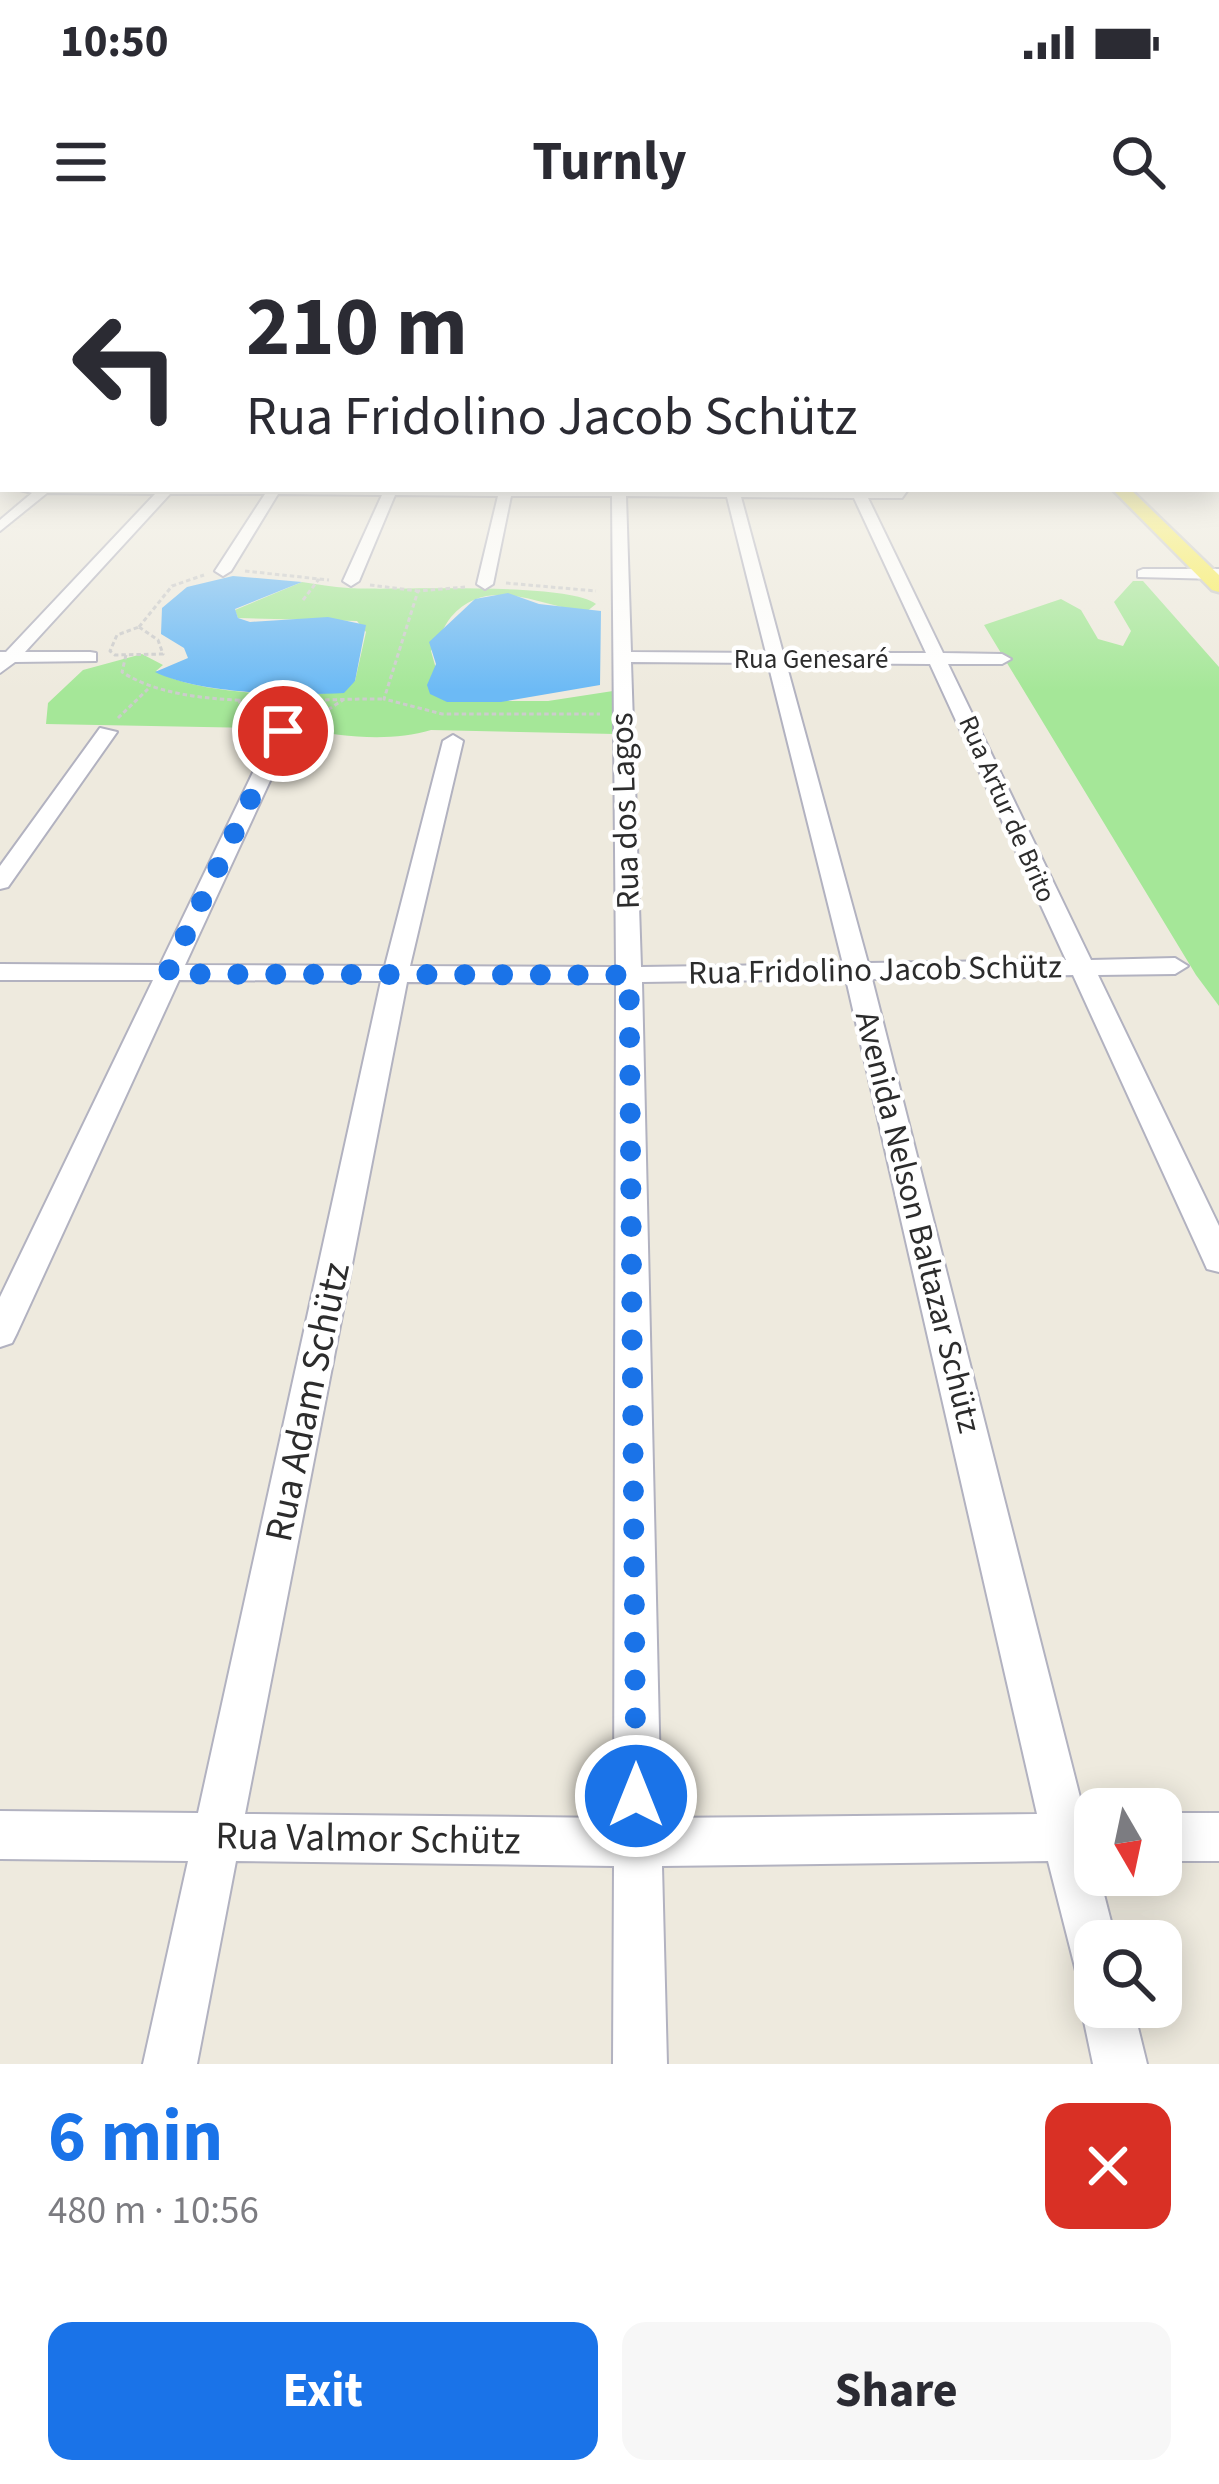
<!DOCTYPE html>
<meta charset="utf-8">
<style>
:root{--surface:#fff;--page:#f7f7f7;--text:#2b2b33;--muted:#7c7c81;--accent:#1a73e8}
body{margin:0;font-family:"Source Sans 3",sans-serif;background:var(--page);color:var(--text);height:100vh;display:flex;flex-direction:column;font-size:45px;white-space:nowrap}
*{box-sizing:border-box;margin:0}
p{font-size:39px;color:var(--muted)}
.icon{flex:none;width:66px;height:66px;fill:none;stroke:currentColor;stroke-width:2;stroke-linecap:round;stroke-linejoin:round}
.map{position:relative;height:1824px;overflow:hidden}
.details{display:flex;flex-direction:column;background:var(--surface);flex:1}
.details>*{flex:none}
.hud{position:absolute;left:0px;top:0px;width:1221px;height:252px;box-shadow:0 6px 30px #0003;background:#fff;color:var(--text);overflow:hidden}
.needle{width:78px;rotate:171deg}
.buttons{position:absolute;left:1074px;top:1548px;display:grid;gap:24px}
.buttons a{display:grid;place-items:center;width:108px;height:108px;border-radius:24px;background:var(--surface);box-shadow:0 6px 30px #0003;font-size:60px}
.pin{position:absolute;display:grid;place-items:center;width:102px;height:102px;color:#fff;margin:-51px;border:6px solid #fff;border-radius:50%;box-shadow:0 3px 12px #0007}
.me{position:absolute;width:132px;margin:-66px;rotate:0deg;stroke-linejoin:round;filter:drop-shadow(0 0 9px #0008)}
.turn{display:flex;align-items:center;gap:42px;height:252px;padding:0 48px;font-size:54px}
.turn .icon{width:156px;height:156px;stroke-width:2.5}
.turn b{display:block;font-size:84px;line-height:102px}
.round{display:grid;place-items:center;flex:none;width:126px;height:126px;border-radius:24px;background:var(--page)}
.summary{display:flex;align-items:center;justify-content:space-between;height:204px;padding:0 48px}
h1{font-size:72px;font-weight:700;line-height:90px;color:var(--accent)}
.action{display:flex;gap:24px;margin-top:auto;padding:24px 48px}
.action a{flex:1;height:138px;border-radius:24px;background:var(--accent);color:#fff;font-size:48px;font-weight:700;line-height:138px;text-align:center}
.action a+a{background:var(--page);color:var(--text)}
.status{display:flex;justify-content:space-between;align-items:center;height:84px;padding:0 60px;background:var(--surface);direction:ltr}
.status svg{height:33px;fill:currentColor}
header{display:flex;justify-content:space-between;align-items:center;height:156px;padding:0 48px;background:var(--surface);font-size:54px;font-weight:700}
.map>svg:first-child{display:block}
</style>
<div class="status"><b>10:50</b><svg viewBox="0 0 49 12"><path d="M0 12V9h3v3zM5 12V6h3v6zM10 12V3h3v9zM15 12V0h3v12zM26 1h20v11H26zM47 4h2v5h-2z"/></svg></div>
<header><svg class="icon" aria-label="menu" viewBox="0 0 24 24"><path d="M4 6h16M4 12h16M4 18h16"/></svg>Turnly<svg class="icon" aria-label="search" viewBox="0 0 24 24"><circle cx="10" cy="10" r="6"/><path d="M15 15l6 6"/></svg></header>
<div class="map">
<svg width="1219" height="1824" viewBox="0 0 1219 1824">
<rect width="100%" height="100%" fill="#eeeade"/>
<path fill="#a5e798" d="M1133,341H1143L1219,427V766L1196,735L984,385L1061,359L1081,370L1098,399L1123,406L1131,391L1114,362Z
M302,342C317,344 333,347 348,348C395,351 566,341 596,364L586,372C540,366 488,334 451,377C444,386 438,400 431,411L445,461H548L613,451L615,494L431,490C392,502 342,497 303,489L46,484L48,463L83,430L142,414L163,425L156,431C192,452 276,456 319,454C331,453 343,445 355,441L366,392L357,381L238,378L235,370Z"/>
<path fill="#6cbaf5" d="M233,336L302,342L235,369L238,378L250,382L328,377L366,385L355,441L344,453C294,456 200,454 155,432L188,418L184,408L161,394L162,368L187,347Z
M508,353L539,364L601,371L600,445L501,462H447L430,454L427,445L436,424L429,402L475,359Z"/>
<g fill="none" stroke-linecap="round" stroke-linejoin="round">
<defs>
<path id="minor" d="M3,202V211L0,212V203Z
M1218,228H1219V236H1218Z
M16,249L907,251L902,258H868L943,413L1002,414L1011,419L1002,424H948L1091,720L1175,718L1188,726L1175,734L1098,735L1219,986V1032L1207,1029L1203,1020L1073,735L872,739L1084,1573H1095V1635H1099L1116,1701H1095V1742L1077,1735L1048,1621L662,1626L667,1824H613L614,1626L236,1621L197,1824H143L188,1621L0,1619V1571L198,1573L381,741L179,740L17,1093L12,1103L0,1107V1057L153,740H0V724L160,725L273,491L283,485L293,491L185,725L385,726L443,501L453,495L463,501L410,726L616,727L612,256H511L493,344L485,349L477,344L498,256L395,255L359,341L351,346L343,341L382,255L278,254L231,331L223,336L215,331L265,254H170L25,412H90L96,413V421L15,422L0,433V412H6L155,254L47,253L0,291V280L32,253ZM626,256L727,257L766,413L631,412ZM741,257L854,258L926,413H783ZM631,422L768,423L843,724L641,727ZM786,423L930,424L1066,720L868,723ZM846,739L1037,1574L661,1578L642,742ZM407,742L616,743L614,1578L245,1574Z
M1143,329H1219V339L1138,337V331Z
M100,488L117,492L8,647L0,649V626Z
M1161,1573H1219V1621H1161Z
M1095,1746V1767H1133L1147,1824H1093L1081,1767L1089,1749Z"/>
<path id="major" d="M3,222V232L0,233V223Z
M1112,249H1130L1219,335V352L1212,350Z"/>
</defs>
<use href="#minor" stroke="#b2b2c0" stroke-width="4"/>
<use href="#major" stroke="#ccc" stroke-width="5"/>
<path stroke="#ccc" stroke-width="3" stroke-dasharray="4.5 3" stroke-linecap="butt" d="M245,331L329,340
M506,343L596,351
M370,345L418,351
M465,347L418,351L384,459L442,474H600
M303,360L319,339
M139,387L172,346L204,335
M139,387L158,400L163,414L115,415L110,411L117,395Z
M126,415L122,432C184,473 308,458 384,459
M239,459L242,477L257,486
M118,478L148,449
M303,486L343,460"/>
<use href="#minor" fill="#fff" fill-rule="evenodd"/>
<use href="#major" fill="#f8ed59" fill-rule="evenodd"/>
</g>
<linearGradient id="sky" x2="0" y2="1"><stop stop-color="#76b6ed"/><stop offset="0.43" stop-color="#f7f6f0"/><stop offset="1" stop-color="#f7f6f0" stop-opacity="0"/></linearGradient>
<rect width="1219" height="451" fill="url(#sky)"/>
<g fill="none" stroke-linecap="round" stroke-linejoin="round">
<path stroke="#1a73e8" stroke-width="21" stroke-dasharray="0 37.8" d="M283,491L167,734L629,735L636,1556"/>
</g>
<g text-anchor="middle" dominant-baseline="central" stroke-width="9" stroke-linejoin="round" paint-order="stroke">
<g font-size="27" fill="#2c2c2c" stroke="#fff">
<text x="811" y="419">Rua Genesaré</text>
<text transform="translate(1007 569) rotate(66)">Rua Artur de Brito</text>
</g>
<g font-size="33" fill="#2c2c2c" stroke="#fff">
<text transform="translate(625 571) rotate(-92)">Rua dos Lagos</text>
<text transform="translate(875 730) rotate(-1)">Rua Fridolino Jacob Schütz</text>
<text transform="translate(918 982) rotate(76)">Avenida Nelson Baltazar Schütz</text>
</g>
<g font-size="39" fill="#2c2c2c" stroke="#fff">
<text transform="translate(308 1162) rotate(-78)">Rua Adam Schütz</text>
<text transform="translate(368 1599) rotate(1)">Rua Valmor Schütz</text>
</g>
</g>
</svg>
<div class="buttons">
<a><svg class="needle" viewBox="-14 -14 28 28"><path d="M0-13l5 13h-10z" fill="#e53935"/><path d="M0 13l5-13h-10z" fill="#7c7c81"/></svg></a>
<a><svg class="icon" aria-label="search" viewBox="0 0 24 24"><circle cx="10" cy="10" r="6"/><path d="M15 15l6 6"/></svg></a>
</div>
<div class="pin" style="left:283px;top:491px;background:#d93025"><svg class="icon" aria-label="arrive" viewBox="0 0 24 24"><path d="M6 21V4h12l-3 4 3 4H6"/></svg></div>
<svg class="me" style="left:636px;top:1556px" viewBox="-20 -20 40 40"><circle r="17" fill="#1a73e8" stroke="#fff" stroke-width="3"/><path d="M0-11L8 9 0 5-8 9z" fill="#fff"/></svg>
<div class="hud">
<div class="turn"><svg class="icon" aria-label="left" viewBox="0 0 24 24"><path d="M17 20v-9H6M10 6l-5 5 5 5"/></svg><div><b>210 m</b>Rua Fridolino Jacob Schütz</div></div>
</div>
</div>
<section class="details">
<div class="summary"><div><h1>6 min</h1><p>480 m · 10:56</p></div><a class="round" style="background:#d93025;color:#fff"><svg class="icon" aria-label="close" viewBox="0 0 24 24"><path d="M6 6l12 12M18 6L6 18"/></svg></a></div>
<div class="action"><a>Exit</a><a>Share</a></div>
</section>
